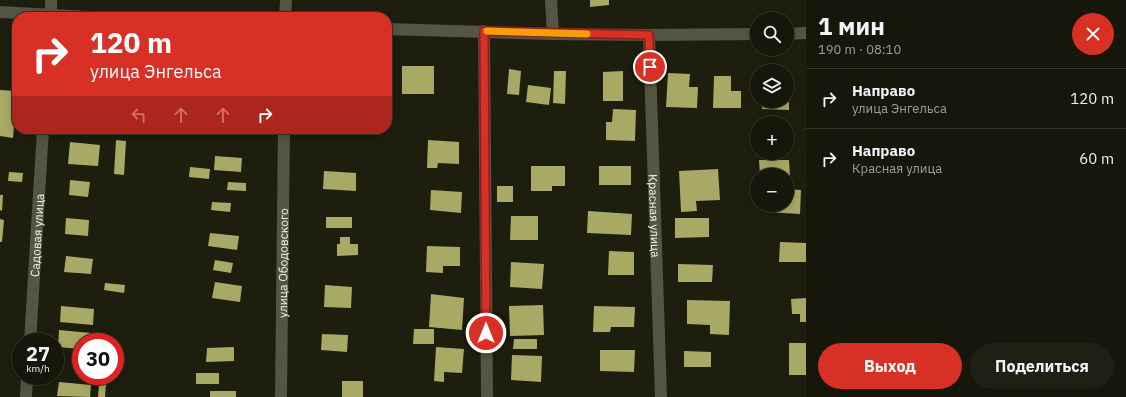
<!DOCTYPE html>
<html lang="ru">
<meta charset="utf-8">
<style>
:root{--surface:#16160a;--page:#1f1f13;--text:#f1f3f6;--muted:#9e9f9c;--line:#35352b;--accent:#d93025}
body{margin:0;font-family:"IBM Plex Sans",sans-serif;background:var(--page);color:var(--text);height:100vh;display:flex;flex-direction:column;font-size:15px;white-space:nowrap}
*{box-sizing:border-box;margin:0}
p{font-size:13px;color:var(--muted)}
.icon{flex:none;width:22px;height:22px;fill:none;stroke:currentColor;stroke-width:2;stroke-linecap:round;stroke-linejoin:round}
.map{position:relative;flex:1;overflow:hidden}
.drawer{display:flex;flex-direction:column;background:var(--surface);width:320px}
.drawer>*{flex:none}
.top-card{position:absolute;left:12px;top:12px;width:380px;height:122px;border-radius:16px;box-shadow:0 2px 10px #0003,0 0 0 1px var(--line);background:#d93025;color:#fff;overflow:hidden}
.tools{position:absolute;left:750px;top:12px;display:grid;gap:8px}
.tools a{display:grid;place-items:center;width:44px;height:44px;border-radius:50%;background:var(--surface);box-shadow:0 2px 10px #0003,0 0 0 1px var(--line);font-size:20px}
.speed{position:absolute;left:12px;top:333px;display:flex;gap:8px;font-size:20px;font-weight:700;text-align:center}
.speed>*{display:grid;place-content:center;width:52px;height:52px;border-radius:50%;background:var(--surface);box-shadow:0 2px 10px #0003,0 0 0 1px var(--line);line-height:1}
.speed small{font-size:10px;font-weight:400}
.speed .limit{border:6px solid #d22;background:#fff;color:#111}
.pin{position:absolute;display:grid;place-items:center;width:34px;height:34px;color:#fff;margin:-17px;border:2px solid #fff;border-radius:50%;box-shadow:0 1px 4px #0007}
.me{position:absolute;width:44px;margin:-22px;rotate:0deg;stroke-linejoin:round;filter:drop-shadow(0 0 3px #0008)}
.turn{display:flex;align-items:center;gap:14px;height:84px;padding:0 12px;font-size:18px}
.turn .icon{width:52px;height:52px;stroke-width:2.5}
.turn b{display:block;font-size:28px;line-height:34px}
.lanes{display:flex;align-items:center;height:38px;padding:0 12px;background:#0003;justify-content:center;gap:20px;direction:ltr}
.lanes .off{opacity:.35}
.round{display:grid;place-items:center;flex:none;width:42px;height:42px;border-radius:21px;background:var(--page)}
.headline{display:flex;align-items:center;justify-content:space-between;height:68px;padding:0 12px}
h1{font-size:24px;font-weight:800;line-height:30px}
.action{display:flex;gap:8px;margin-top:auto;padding:8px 12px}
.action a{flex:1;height:46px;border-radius:24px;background:var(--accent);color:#fff;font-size:16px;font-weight:800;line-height:46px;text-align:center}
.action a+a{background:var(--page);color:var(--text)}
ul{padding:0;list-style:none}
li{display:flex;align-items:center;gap:12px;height:60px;padding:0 12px;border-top:1px solid var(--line)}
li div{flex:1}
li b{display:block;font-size:15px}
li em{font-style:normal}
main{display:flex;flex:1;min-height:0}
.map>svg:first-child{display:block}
</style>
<main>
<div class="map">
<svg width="806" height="397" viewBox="0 0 806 397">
<rect width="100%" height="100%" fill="#1e1e0e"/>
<path fill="#a9a966" d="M590,0H609V5L590,7Z
M402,66H434V94H402Z
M509,69L521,71L519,95L507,94Z
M554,71H566L565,104L553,103Z
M623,71V101H603V72Z
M668,73L690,74L689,87H698L697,108L666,107Z
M714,76H731V91H741V108H713Z
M528,85L551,88L549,105L526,102Z
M0,90L17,91L13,138L0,136Z
M787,91H789V110L762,109V101H787Z
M613,109L636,110L635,141L606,140V122H612Z
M116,140L126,141L124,175L114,174Z
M428,140L459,142V164L438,163L437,168H427Z
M70,142L100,145L98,166L68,164Z
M215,156L242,158L241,172L214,170Z
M759,160H789L790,177H787V175H760Z
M531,166H565V186H552V191H531Z
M599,166H631V185H599Z
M190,167L210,169L209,179L189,177Z
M718,169L720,200L696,201L697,211L681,212L679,171Z
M324,171L356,173V191L323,189Z
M9,172L23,173L22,182L8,181Z
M70,180L90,182L88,197L69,195Z
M228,182L246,183V191L227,190Z
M497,186H513V202H497Z
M787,189L801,190L800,214L766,212L767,205H787Z
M431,190L462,192L461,213L430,210Z
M0,195H3L2,211L0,210Z
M212,202L231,203L230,212L211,210Z
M588,211L632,214L631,235L587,233Z
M511,216H538V240H510Z
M326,217H352V228H326Z
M66,218L89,220L88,236L65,234Z
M675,218H709V237L675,238Z
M0,219L4,220L2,242H0Z
M210,233L239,236L237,250L208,246Z
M340,237H350V244H358V255L337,256V244H340Z
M780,242L806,243V262H779Z
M427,246L460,247V266H443V273L426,272Z
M609,251L634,252V275H608Z
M66,256L93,259L91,274L64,272Z
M215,260L233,263L231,273L213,270Z
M511,262L544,264L542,289L510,287Z
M678,264L713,265L712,282H678Z
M215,282L242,286L240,302L212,298Z
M105,283L125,285L124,293L104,290Z
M325,285L352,287L351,308L324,307Z
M431,294L464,298L462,330L429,327Z
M806,298V322H800V314H792L791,299Z
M687,300L730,301L729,335L710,334V325L687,324Z
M543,305L544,335L510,336L509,306Z
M61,306L94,309L93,325L60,322Z
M594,306L635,307L634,327H611L610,332H593Z
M414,329H434V344H413Z
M59,330L91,333V342H81V349L58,347Z
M322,334L348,335L347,352L321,350Z
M514,339H537V349H513Z
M789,343H806V375H789Z
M234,347V361L206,362L207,348Z
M436,347L464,349L462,373L444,372V382L434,381Z
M600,350H635L634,372L600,371Z
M684,351L711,352V367H684Z
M512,355L542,356L541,382L511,380Z
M196,373H219V384H196Z
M342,381H363V397H342Z
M59,382L91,385L90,397L57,396Z
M99,384H106L105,397H98Z
M210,391H236V397H210Z"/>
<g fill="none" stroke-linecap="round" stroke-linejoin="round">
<g stroke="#545543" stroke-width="12">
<path d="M551,0L553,34"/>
<path d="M51,17V0"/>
<path d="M285,17L286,0"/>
<path d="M484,31L487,397"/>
<path id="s1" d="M649,35L661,397"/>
<path id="s2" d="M30,342L43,129"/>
<path d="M26,397L27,376"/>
<path id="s3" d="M281,397L284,129"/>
</g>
<path stroke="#545543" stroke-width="12" d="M0,12L90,17
M387,29L553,34L649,35L757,34
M787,34L806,33"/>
</g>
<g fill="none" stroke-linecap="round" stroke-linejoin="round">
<defs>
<path id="route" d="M486,333L484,31L649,35L650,67"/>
</defs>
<use href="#route" stroke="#8d1f18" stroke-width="10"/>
<use href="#route" stroke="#d93025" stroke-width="7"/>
<path stroke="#f59e0b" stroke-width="7" d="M487,31L587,34"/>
</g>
<g text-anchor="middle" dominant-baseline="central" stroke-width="4" stroke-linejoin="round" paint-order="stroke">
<g font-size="12" fill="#f4f4ea" stroke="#1e1e0e">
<text stroke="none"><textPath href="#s1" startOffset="181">Красная улица</textPath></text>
<text stroke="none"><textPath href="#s2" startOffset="107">Садовая улица</textPath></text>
<text stroke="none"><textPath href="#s3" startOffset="134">улица Ободовского</textPath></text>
</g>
</g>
</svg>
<div class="tools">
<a><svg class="icon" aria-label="search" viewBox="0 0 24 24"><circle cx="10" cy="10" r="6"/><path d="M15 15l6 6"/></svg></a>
<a><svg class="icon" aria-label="layers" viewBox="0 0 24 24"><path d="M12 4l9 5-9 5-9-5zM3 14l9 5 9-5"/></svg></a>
<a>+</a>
<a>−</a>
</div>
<div class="speed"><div>27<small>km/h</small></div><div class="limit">30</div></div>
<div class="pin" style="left:650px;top:67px;background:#d93025"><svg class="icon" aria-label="arrive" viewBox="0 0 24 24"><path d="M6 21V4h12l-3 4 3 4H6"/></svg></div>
<svg class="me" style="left:486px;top:333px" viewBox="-20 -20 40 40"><circle r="17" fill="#d93025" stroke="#fff" stroke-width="3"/><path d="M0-11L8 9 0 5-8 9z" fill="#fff"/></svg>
<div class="top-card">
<div class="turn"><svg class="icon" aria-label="right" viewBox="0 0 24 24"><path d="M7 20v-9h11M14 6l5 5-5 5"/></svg><div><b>120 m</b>улица Энгельса</div></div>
<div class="lanes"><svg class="icon off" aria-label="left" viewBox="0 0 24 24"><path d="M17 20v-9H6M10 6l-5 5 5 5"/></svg><svg class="icon off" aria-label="ahead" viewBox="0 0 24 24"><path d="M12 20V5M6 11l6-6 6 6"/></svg><svg class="icon off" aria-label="ahead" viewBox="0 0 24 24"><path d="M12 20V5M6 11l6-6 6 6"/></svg><svg class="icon" aria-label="right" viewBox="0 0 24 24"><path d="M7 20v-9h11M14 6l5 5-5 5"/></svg></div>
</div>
</div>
<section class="drawer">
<div class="headline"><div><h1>1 мин</h1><p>190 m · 08:10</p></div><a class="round" style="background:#d93025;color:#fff"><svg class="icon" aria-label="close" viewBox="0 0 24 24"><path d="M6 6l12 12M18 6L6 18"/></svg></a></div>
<ul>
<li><svg class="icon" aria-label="right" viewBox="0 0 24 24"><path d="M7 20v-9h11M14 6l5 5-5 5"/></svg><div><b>Направо</b><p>улица Энгельса</p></div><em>120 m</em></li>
<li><svg class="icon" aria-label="right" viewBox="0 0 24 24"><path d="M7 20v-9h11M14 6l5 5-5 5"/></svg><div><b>Направо</b><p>Красная улица</p></div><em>60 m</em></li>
</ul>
<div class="action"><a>Выход</a><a>Поделиться</a></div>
</section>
</main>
